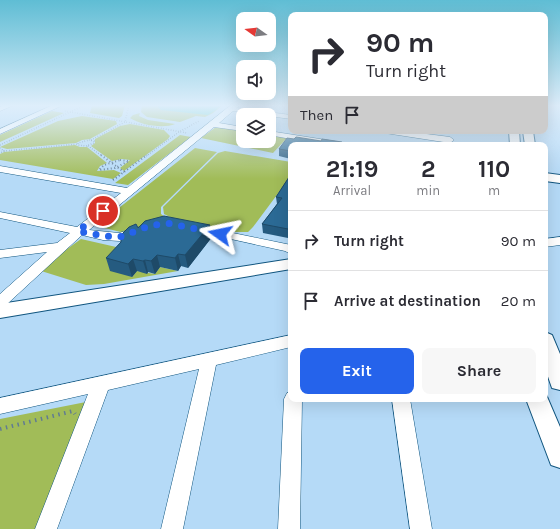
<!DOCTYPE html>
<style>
:root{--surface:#fff;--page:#f7f7f7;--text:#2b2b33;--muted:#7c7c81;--line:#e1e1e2;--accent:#2563eb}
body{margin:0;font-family:Karla,sans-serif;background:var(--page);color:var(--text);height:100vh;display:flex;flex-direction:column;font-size:15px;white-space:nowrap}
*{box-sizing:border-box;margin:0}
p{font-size:13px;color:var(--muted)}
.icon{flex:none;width:22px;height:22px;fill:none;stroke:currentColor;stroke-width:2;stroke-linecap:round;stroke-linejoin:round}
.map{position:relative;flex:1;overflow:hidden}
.panel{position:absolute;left:288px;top:142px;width:260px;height:260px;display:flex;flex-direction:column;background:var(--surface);border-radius:8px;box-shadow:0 4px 16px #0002}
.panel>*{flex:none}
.hud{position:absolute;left:288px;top:12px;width:260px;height:122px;border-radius:8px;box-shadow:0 4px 16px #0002;background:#fff;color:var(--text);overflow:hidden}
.needle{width:26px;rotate:284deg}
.controls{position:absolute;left:236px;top:12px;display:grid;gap:8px}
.controls a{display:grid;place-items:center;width:40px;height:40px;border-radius:8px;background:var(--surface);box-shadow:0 4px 16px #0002;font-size:20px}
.pin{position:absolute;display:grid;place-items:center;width:34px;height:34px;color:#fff;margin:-17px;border:2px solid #fff;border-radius:50%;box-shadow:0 1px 4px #0007}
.me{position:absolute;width:44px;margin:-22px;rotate:282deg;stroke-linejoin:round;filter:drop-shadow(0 0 3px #0008)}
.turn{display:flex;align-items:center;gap:14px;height:84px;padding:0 12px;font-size:18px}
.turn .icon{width:52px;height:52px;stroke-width:2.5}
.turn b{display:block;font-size:28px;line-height:34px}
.then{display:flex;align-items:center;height:38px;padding:0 12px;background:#0003;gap:8px;font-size:15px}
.eta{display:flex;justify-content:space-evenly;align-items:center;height:68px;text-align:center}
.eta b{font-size:24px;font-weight:700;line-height:28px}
.primary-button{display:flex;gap:8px;margin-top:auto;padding:8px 12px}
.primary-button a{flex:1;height:46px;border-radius:8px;background:var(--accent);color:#fff;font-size:16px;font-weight:700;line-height:46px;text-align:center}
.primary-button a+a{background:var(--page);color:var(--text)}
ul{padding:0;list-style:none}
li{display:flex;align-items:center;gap:12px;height:60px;padding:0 12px;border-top:1px solid var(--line)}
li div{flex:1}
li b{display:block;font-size:15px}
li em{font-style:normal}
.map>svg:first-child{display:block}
</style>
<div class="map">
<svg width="560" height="529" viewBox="0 0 560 529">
<rect width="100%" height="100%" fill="#b5daf7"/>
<path fill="#a1bc58" d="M92,105H125L122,116L119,118L90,113Z
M142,105H223L213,113L205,117L196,116L180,122L147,117L141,112Z
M52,111L64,113L0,142V135Z
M140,113L139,116L148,120L175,124C163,129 141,125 130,118L133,115Z
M82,116L116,121L117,124L90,139L82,140L76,143L7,149L0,147L58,121Z
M130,124L164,130L170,136L168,139L124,171L120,168L130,160L122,159L112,161L91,146L95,143V139L120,126Z
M216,127L243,130V141H269V135L287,138L273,153L201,138Z
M180,135L191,137L128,185L115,183Z
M75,145L80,147H87L107,163L100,166L97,171L114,170L121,173L113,179L0,160V154L4,152Z
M195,148L217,152L161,207V214L165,217L125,233L96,226Z
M225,151L291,162V176L253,227L248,232H234L172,218L164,214L163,207L218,153Z
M81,239L125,249L132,277L137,271L155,274L160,267L178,271L104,284L86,285L38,270Z
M91,401L38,529H0V419Z"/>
<path fill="#33cbb7" d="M160,105H221L216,110L208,115L161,110L158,107Z"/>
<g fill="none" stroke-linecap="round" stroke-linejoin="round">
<defs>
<path id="minor" d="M4,105H14L0,111V107Z
M53,105H63L0,134V129Z
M231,105H239L237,108L291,115V119L269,116V115L233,111L219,123L243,127V131L214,127L89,230L119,233L138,227L142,229L144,231L142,233L120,241L103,240L82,235L5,306L0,307V294L47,252L0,258V250L57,243L70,233L0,218V212L77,227L121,193L0,172V166L127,188Z
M269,131L339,142L343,145H324L269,135Z
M381,131H403L450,137L454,140L450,143L385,133Z
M194,225L291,245V254L285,251L190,230L188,228L190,226Z
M560,237V245L545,247V239Z
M291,335V347L216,365L183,529H161L199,369L108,390L57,529H35L88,394L0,414V398Z
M291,392V399H302L300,529H278L284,399L287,393Z
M392,399H410L432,529H410Z"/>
<path id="tertiary" d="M509,131H519L520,145H510Z
M523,131H533L535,145H525Z
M545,173L560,175V183L545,181Z
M291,259V269L0,318V304Z
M545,332L552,335L560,354V390L552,388L545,368Z
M545,392L560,427V468L551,465L526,399H545Z"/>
</defs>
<use href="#minor" stroke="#10557f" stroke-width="1"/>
<use href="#tertiary" stroke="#10557f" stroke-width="2"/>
<path stroke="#617b92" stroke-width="1.5" stroke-dasharray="0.5 2" stroke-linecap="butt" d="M65,111L187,133
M89,140L94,141V143L86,146L78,145V143Z
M91,140L125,122L129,105
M0,145L85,105
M88,146L102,156
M0,148L4,151L0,153
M4,151L78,144
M146,156L179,132L199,121"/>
<path stroke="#617b92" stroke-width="2" stroke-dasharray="1 2.5" stroke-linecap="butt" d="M101,155L124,172
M120,160L129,161L115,168L99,170L104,165Z
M113,180L147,155"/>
<path stroke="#617b92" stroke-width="4" stroke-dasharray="1.5 4.5" stroke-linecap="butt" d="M0,429L73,411L75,414"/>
<use href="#minor" fill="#fff" fill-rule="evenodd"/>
<use href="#tertiary" fill="#fff" fill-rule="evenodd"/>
</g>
<path fill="#255b80" d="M294,139L321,141L342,142V145H291V159L279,156V149Z
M291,174V233L288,238L263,233L262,224L277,204L276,197Z
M210,225L212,237L188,268L181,266L178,271L160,267L155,274L148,272L147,274L137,271L132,277L110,271L106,258Z"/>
<path fill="#1e4a68" d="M210,225L212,237L188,268L185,255Z
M291,225V233L288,238V229Z
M178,254L181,266L178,271L175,258Z
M157,255L160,267L155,274L151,261Z
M133,259L137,271L132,277L128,264Z
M145,260L148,272L147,274L143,261Z"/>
<path fill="#2b6a95" stroke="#1e4a68" d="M296,137L321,141L322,139L342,142L340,145H291V151L279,149L287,138L294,139Z
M291,174V225L288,229L262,224L282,198L276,197Z
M164,216L210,225L185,255L178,254L175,258L157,255L151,261L145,260L143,261L133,259L128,264L106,258L121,242V235L129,227L136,224L138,228L145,221Z"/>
<linearGradient id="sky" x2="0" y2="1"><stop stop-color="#5fbdd4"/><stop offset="0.59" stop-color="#deeefb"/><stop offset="1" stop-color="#deeefb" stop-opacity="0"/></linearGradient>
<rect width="560" height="179" fill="url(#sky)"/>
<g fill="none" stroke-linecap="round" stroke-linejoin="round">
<path stroke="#2563eb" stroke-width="7" stroke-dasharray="0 12.6" d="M103,211L78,231L103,236L120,237L149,226L167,223L220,234"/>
</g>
</svg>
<div class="controls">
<a><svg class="needle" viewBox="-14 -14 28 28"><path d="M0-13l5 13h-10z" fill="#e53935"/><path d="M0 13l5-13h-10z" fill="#7c7c81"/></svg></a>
<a><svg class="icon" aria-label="sound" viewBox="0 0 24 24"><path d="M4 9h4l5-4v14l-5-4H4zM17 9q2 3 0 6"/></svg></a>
<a><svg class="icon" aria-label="layers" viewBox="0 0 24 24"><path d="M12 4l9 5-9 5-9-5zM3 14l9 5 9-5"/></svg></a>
</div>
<div class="pin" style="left:103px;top:211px;background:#d93025"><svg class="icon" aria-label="arrive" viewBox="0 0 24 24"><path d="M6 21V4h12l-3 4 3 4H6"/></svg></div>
<svg class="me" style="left:220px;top:234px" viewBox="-20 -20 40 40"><path d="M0-17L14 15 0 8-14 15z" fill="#2563eb" stroke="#fff" stroke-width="4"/></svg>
<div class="hud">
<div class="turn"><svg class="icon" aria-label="right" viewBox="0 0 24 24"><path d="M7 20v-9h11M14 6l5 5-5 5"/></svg><div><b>90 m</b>Turn right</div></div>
<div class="then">Then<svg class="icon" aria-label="arrive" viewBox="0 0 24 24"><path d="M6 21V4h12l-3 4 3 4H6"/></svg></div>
</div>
<section class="panel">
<div class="eta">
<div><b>21:19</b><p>Arrival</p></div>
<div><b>2</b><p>min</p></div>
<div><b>110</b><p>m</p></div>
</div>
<ul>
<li><svg class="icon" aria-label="right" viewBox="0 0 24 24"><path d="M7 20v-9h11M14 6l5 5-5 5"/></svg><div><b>Turn right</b></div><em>90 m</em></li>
<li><svg class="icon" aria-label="arrive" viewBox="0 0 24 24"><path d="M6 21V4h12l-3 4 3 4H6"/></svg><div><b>Arrive at destination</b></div><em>20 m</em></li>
</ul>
<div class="primary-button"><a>Exit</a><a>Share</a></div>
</section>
</div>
